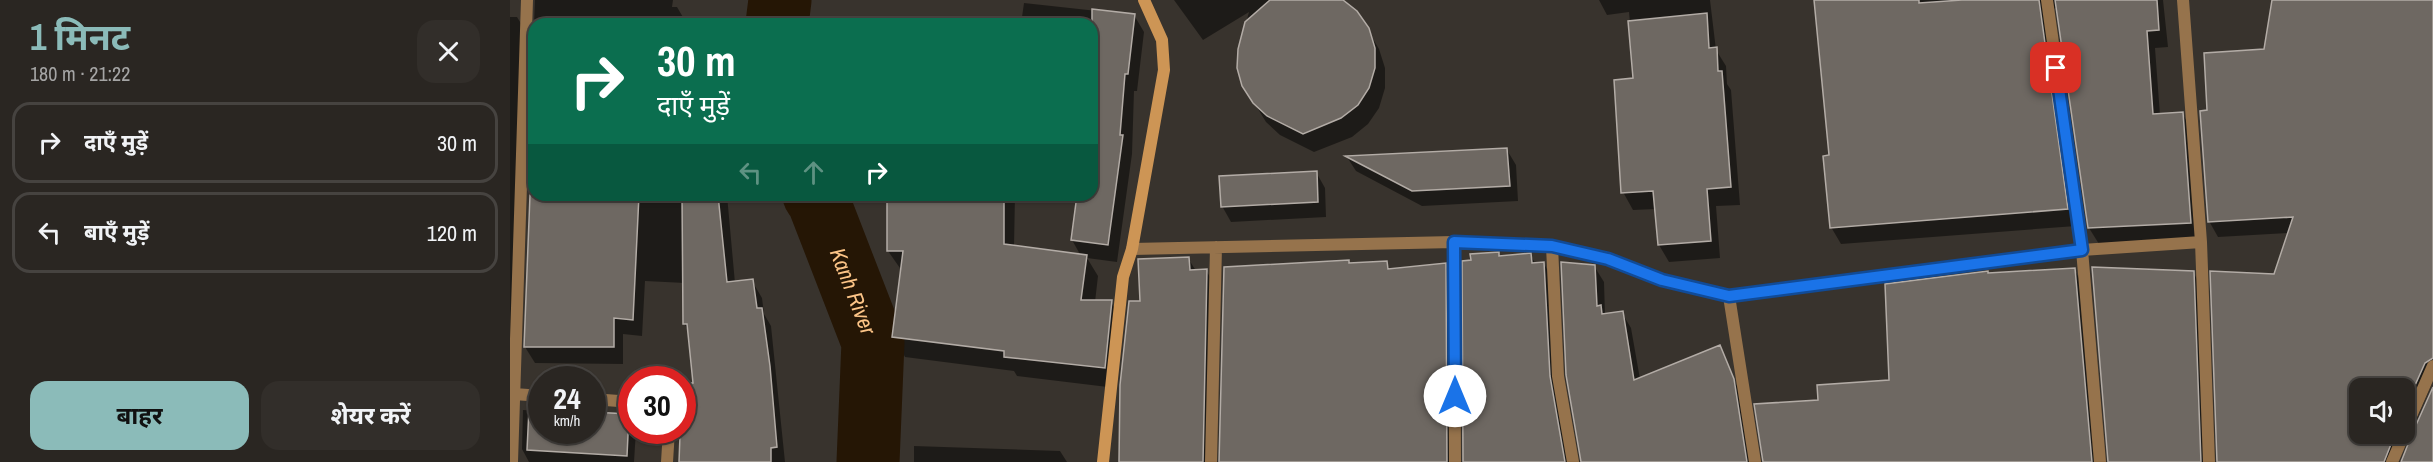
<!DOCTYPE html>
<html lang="hi">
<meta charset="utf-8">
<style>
:root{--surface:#2a2622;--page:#322e2a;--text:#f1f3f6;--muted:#a5a5a5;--line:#464340;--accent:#8bbbb9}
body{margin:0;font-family:"Archivo Narrow","Noto Sans Devanagari",sans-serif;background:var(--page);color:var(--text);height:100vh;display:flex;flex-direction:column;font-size:22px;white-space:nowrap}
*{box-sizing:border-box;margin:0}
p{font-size:20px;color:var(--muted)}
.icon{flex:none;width:33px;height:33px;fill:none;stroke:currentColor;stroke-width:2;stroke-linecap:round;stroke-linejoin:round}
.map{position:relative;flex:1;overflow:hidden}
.side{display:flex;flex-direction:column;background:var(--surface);width:510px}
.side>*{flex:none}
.banner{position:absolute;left:18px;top:18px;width:570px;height:183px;border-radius:18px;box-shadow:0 2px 4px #0004,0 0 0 2px var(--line);background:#0b6e4f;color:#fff;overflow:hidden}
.fabs{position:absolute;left:1839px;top:378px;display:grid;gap:12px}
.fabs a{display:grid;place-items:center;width:66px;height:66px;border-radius:12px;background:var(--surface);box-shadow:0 2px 4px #0004,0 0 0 2px var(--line);font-size:30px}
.speed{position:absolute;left:18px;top:366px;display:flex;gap:12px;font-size:30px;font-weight:700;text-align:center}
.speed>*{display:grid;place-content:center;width:78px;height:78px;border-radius:50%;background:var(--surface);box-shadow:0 2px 4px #0004,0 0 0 2px var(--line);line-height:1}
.speed small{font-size:15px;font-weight:400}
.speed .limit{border:9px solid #d22;background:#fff;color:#111}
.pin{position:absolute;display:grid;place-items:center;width:51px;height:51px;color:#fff;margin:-26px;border-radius:12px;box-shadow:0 3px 9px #0006}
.me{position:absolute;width:66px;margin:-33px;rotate:0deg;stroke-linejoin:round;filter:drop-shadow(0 0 4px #0008)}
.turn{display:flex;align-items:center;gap:21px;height:126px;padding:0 30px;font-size:27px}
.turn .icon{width:78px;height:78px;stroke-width:2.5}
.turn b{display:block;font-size:42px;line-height:51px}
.lanes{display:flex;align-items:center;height:57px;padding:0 30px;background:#0003;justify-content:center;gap:30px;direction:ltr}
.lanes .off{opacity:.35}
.round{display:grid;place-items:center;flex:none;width:63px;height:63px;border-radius:18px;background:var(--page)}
.head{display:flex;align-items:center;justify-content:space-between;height:102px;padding:0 30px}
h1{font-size:36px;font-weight:700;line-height:45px;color:var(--accent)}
.action{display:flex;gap:12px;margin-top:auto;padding:12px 30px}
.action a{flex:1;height:69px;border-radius:18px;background:var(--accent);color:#111;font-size:24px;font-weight:700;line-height:69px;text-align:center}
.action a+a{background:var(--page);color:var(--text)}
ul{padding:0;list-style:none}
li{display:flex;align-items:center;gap:18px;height:81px;margin:0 12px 9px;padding:0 18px;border:3px solid var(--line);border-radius:18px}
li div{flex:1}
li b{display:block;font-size:22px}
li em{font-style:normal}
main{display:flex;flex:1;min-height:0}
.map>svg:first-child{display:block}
</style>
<main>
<section class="side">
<div class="head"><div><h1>1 मिनट</h1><p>180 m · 21:22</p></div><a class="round"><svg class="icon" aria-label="close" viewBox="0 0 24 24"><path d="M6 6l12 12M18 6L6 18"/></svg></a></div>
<ul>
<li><svg class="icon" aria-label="right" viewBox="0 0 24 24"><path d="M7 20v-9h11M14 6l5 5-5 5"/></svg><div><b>दाएँ मुड़ें</b></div><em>30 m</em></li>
<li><svg class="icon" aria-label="left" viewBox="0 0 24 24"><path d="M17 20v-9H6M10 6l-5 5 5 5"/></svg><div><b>बाएँ मुड़ें</b></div><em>120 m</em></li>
</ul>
<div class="action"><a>बाहर</a><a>शेयर करें</a></div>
</section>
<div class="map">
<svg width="1923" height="462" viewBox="0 0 1923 462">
<rect width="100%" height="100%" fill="#38332d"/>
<path fill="#0007" fill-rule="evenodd" d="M25,0H163L162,7H167L177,24H24Z
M664,0H830L857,29L869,49L875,68V88L869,108L858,124L842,137L804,152L770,135L756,122L734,86L729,49L739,12L693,40Z
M1089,0H1200L1206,50L1216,66L1217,84L1221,90L1230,205L1206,206L1210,258L1159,262L1149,245L1146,209L1123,210L1113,192L1125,79L1119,12L1097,15Z
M1306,0H1653L1658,47L1645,48L1650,115L1672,113L1682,130L1690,239L1589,244L1579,228L1548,8H1545L1537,18L1566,226L1331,244L1321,227L1320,157Z
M1763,0H1923V381L1888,462H1709L1779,233L1708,237L1699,221V112L1755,50ZM1850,388H1894V434H1850Z
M514,3L624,15L634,32L627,91H624L622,154L607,262L577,258L588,276L585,302H601L613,322L606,388L507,376L504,371L395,357L384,336L392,271L378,251L379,195H505L504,247L571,256L562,240L568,195H582V24H511Z
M0,17H7L18,35L0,365Z
M24,33V195H217L225,283L242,281L252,298L254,314L261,326L275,462H171L185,384L179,332L174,323L175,283L135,281L132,336L113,334V364L25,363L15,347Z
M997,150L1006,165L1008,201L912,206L846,171L837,157Z
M806,172L815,188L816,217L721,222L712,206Z
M988,254L990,257L1020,255L1026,264H1034L1043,280L1061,462H955Z
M678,258L686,271L696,270L705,286L701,462H610L631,302Z
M838,261L840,265L876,263L881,271L935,265L944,280L945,462H711Z
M1053,263L1084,266L1094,282L1095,315L1112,313L1121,328L1130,379L1209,347L1232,397L1242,462H1072Z
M1564,269L1573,285L1589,462H1255L1310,401L1380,382L1479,274Z
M1683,272L1692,288L1698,462H1600Z
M13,410L32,411V430H82L118,416L122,430H126L124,462H19L12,449Z
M404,446L550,451L557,462H404Z"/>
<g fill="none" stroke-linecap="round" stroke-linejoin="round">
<g stroke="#251605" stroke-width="63">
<path d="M267,24L270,0"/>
<path id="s1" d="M304,195L308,200L363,342L358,462"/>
</g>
</g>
<path fill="#6e6862" stroke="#b3aca6" stroke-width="1.5" d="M760,0H833L847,11L859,28L865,48V68L859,88L848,105L831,118L793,134L757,116L743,103L732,86L727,68L728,49L735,22Z
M1304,0H1409V3L1452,0H1529L1558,209L1320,228L1313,156L1319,155Z
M1545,0H1647L1649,30L1637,31L1643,114L1673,112L1681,223L1578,228Z
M1762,0H1923V358L1915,363L1894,410V388H1850V434H1885L1874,462H1707L1700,271L1764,274L1783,217L1698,222L1690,111L1697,110L1694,53L1754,49Z
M582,9L625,14L618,74H615L610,135H613L598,245L561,240L567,195H582Z
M1197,13L1199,48L1207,47L1208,71H1212L1221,187L1197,189L1201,241L1148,245L1143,191L1111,193L1104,80L1123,78L1118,21Z
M997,148L1000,186L902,191L835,156Z
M807,171L808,202L711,207L709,176Z
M20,195H129L123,320L104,318V347H14Z
M172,195H208L217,282L243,279L247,308H252L260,366L267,447L261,448V462H169L172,383H183L177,324H173Z
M377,195H494V244L577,255L571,300H602L595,368L494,357V351L382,337L393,251H377Z
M989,252V256L1021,253L1022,263L1034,262L1040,376L1055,462H953L952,261L961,260L960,254Z
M679,257L680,270L697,269L693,462H609L610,385L619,301H630L628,259Z
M839,260V263L877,261L878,269L936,263L937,462H709L714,267Z
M1051,262L1085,265L1087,306L1091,305L1092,314L1113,311L1124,380L1210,345L1224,379L1237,462H1071L1056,375Z
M1582,267L1684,271L1691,462H1598Z
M1565,268L1582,462H1253L1244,404L1308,400L1307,385L1379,380L1375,284L1478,271V273Z
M1923,387V462H1891L1902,434Z
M19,409L32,410V430H82V412L119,414L117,456L17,450Z"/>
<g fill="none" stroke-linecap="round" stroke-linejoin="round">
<path stroke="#96734c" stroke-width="12" d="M1537,0L1572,250L1590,462
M1673,0L1691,242L1699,462
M944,242L945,462
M1042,246L1048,376L1063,462
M622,249L944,242L1042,246L1098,259L1152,280L1219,296L1572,250L1691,242
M1219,296L1245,462
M4,394L32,396
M82,399L122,402
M1894,432L1923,366
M2,462L17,0
M157,462L159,430
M701,462L706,247
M1882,462L1894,434"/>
<path stroke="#cd9555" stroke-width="12" d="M593,462L613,277L622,249L654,70L652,40L634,0"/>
</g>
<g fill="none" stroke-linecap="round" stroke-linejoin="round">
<defs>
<path id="route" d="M945,396L944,242L1042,246L1098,259L1152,280L1219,296L1572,250L1546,68"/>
</defs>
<use href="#route" stroke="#114b97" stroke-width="15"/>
<use href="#route" stroke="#1a73e8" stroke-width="10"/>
</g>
<g text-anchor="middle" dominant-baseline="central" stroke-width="4.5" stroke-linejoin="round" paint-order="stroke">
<g font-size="22" font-style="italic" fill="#fcc487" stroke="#38332d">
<text stroke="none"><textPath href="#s1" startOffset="104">Kanh River</textPath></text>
</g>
</g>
</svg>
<div class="fabs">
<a><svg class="icon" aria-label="sound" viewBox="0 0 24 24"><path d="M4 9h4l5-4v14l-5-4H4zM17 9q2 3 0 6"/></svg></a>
</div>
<div class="speed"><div>24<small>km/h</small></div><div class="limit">30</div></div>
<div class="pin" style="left:1546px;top:68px;background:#d93025"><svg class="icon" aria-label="arrive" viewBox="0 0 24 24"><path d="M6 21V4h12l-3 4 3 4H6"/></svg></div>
<svg class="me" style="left:945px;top:396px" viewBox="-20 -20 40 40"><circle r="19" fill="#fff"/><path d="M0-13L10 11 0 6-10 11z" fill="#1a73e8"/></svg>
<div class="banner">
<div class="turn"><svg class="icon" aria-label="right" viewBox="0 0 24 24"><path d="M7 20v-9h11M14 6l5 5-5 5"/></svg><div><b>30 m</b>दाएँ मुड़ें</div></div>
<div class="lanes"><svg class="icon off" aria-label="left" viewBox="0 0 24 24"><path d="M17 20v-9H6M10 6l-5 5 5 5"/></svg><svg class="icon off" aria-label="ahead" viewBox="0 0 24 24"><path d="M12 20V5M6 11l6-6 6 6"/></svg><svg class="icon" aria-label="right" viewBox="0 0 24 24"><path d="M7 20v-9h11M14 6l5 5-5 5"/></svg></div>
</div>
</div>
</main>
